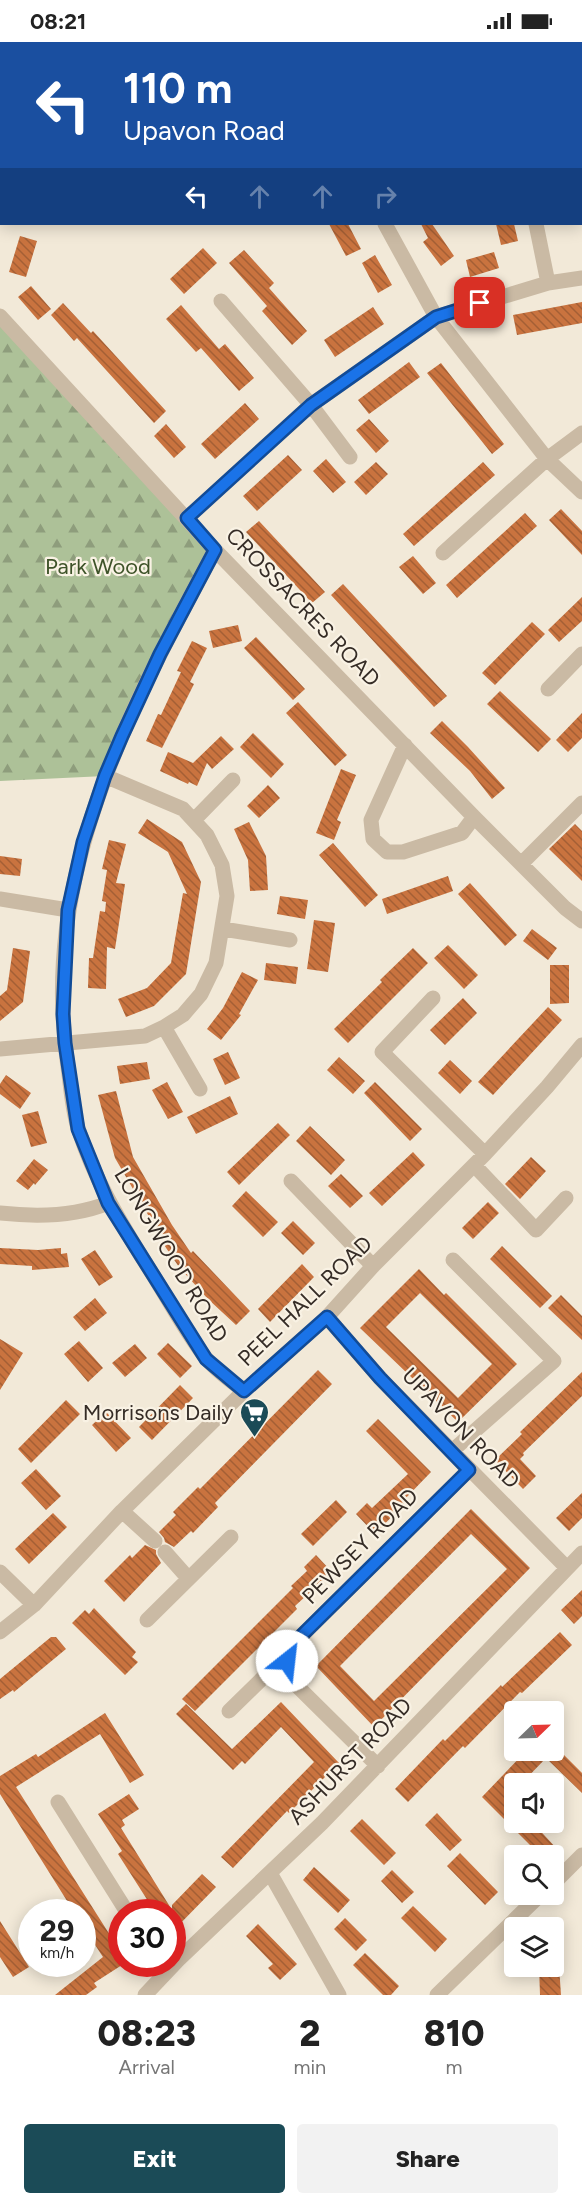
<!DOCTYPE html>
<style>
:root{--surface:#fff;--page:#f2f2f2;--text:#222;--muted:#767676;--accent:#1b4b57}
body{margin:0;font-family:Figtree,sans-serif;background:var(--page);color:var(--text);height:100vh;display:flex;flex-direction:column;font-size:22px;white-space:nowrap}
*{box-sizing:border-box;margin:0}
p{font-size:20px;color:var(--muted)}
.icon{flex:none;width:33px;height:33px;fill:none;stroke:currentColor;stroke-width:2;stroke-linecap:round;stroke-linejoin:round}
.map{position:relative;height:1953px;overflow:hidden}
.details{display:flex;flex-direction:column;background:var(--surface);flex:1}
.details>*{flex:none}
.hud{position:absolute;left:0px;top:0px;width:582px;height:183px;box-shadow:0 3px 15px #0003;background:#1a4fa0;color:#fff;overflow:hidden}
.needle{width:39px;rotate:67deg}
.controls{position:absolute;left:504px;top:1659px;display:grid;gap:12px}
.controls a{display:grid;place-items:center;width:60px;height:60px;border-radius:6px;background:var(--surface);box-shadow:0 3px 15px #0003;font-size:30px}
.speed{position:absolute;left:18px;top:1857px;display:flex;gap:12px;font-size:30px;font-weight:700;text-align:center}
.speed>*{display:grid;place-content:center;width:78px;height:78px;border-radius:50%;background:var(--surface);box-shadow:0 3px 15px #0003;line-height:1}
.speed small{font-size:15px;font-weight:400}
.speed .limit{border:9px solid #d22;background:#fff;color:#111}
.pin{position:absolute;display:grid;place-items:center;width:51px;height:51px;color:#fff;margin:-26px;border-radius:12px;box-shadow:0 3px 9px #0006}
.me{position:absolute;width:66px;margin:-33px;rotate:29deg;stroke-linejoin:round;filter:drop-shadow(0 0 4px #0008)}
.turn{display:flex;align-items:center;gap:21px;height:126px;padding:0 24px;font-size:27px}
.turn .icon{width:78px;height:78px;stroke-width:2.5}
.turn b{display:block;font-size:42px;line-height:51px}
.lanes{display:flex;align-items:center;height:57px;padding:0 24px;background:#0003;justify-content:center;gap:30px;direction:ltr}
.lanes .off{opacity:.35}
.eta{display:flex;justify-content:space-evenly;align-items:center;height:102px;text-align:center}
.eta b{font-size:36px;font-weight:800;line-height:42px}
.button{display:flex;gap:12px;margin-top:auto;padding:12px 24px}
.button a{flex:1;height:69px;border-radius:6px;background:var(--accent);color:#fff;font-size:24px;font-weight:800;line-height:69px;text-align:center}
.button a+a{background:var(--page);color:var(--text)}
.status{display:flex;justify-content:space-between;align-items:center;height:42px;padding:0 30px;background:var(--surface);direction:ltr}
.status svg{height:16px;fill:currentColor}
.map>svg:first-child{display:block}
</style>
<div class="status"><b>08:21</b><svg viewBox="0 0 49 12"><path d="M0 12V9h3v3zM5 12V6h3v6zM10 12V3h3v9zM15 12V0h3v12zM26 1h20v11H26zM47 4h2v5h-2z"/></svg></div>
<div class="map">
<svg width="582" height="1953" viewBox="0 0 582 1953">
<defs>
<pattern id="forest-firs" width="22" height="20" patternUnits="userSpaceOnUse" patternTransform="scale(1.5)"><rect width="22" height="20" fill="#adc198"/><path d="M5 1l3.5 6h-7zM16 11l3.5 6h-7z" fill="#8e9d7c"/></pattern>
<pattern id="building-back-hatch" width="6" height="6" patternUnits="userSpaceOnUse" patternTransform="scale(1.5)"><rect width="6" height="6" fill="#c9733f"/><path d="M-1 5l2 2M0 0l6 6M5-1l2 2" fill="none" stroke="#a45f35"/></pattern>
</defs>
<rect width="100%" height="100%" fill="#f2e9d8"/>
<path fill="url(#forest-firs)" d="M0,282L215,508L105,734L0,739Z"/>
<path fill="url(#building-back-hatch)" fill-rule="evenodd" d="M329,182H348L361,207L346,214Z
M421,182H432L454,214L441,224L423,200L428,196Z
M496,182H514L518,199L501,203Z
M20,194L37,199L26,235L9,230Z
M203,206L217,221L184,252L170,237Z
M244,208L274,241L269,246L307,289L292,303L262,269L267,264L229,221Z
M494,210L499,226L470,235L466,218Z
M375,213L392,243L378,251L362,221Z
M31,244L51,267L38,278L18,255Z
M582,260V281L517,293L513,273Z
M63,261L91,291L93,289L166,369L154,381L77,296L74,299L51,273Z
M181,263L219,307L225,302L254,336L239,349L201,306L196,310L166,277Z
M373,265L384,282L335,315L324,298Z
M409,320L420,335L369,372L358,358Z
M441,321L504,402L492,412L427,331Z
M245,361L259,377L215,417L201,402Z
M369,377L389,399L376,411L356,388Z
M166,382L186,405L174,416L154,394Z
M288,413L302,428L257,469L243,454Z
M326,417L346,440L333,451L313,429Z
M376,420L388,432L366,453L354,440Z
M483,420L495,433L414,504L403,492Z
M561,467L582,489V513L549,478Z
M525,471L537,484L457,556L446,543Z
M259,479L325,550L312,561L246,490Z
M413,514L436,541L423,552L399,525Z
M343,542L447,654L434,665L331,553Z
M582,555V579L559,600L548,588Z
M532,580L545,592L495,643L482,631Z
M238,583L242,599L213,606L209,589Z
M256,595L305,647L293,658L244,606Z
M192,599L207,606L190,640L194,642L162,706L146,699L158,672L161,673L181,630L177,629Z
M500,649L551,697L538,710L487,662Z
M298,660L347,713L335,724L286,671Z
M582,671V696L568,710L556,698Z
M442,679L468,705L505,746L492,757L470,729L430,691Z
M253,691L284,722L271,736L240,705Z
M221,694L234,707L212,727L207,721L197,744L189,740L188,742L160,729L168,710L193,721Z
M341,727L356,733L337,778L341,780L334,798L316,791Z
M268,743L280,756L259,776L247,764Z
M147,777L182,800L201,840L186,932L154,964L126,975L118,957L147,946L171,921L183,851L187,852L168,810L138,791Z
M249,780L266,814L268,848L250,849L248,818L234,787Z
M575,782L582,789V839L549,807Z
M109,798L126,802L116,841L125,842L115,907L107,905L106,947L88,946L89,916H93L100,869L105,870L106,860L102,859L107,828L102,827Z
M333,801L378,853L365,865L319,813Z
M0,814L22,817L20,834L0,832Z
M448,834L453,849L387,872L382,857Z
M470,841L517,893L505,904L458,852Z
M280,854L308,858L305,877L277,872Z
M314,878L335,881L328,930L307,927Z
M532,887L557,906L548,918L523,899Z
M448,903L478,933L464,947L434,916Z
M13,906L30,909L23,960L0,979V954L7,948Z
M413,906L428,921L348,1001L334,987L382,940L380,938Z
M266,921L298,925L296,942L264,938Z
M550,923H569V961L550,962Z
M242,930L258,938L239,972L241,973L221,998L207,987L223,966Z
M463,956L477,971L445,1003L430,988Z
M548,965L562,978L493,1053L478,1040Z
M228,1010L240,1036L225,1043L213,1017Z
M339,1015L365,1039L353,1052L327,1028Z
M450,1018L472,1039L460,1052L438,1031Z
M147,1020L150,1037L120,1042L117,1024Z
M6,1033L31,1051L20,1067L0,1052V1042Z
M167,1040L183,1070L168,1077L152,1048Z
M375,1040L422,1087L410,1099L364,1051Z
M116,1049L133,1115L172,1183L191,1211L193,1209L250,1269L236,1283L208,1257L179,1225L156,1191L158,1190L115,1116L98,1053Z
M230,1054L238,1072L196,1092L187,1075Z
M38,1069L47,1101L31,1105L22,1073Z
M278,1081L290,1093L239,1143L227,1130Z
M310,1084L345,1118L331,1133L296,1099Z
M413,1110L425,1123L382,1164L369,1151Z
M531,1115L546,1129L520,1157L505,1142Z
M34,1117L48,1128L35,1143L34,1141L28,1148L16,1139Z
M341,1132L363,1154L350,1166L328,1144Z
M246,1149L278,1180L263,1195L232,1164Z
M488,1160L499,1171L473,1197L462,1186Z
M293,1179L315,1201L303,1213L281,1191Z
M502,1204L552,1254L540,1266L490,1217Z
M0,1206L38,1208L61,1206V1212L67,1211L69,1225L32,1228V1224L0,1222Z
M95,1208L113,1235L99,1244L81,1217Z
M302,1222L314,1235L270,1280L258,1267Z
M419,1227L444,1253L446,1251L517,1322L458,1380L360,1286ZM420,1251L492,1322L458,1356L386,1285Z
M561,1253L582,1274V1298L548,1266Z
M95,1256L107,1271L85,1289L73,1275Z
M0,1297L23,1311L0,1348Z
M79,1299L103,1326L88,1340L64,1312Z
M168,1301L192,1324L180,1336L157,1312Z
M135,1302L147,1316L125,1335L112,1321Z
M318,1328L332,1342L215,1461L218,1465L193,1491L191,1489L174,1505L165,1500L164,1496L159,1490L176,1473L173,1470L198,1445L200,1447Z
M582,1330V1354L523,1411L524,1413L520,1417L536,1434L523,1447L495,1418L522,1392L520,1390Z
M180,1343L193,1356L152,1398L139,1385Z
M66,1358L80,1372L31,1421L18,1407Z
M106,1370L131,1396L116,1410L92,1383Z
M378,1377L431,1430L402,1460L404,1462L375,1492L356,1472L367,1461L372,1466L408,1432L366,1389Z
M36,1427L61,1454L46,1468L21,1441Z
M582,1451V1476L569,1489L556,1476Z
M336,1458L347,1470L313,1504L301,1492Z
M471,1467L530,1526L374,1685L316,1624ZM471,1492L507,1527L374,1659L340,1624Z
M53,1471L67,1485L29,1522L15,1507Z
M145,1503L156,1508V1512L161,1521L124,1560L104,1539L130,1513L132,1516Z
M316,1513L332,1530L295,1564L297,1567L195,1669L182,1657L293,1546L291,1544L307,1529L304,1525Z
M582,1548V1574L574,1582L561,1568Z
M94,1566L136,1610L132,1615L138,1620L125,1633L72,1581L85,1568L89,1572Z
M560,1590L572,1603L522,1651L520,1650L465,1706L463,1704L408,1760L395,1747L443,1697L445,1699L501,1643L502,1645Z
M51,1595H56L66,1607L14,1650L13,1648L0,1657V1637Z
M281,1660L339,1721L289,1771L287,1769L233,1826L221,1815L314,1720L281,1685L245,1722L242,1719L233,1728L176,1672L186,1662L232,1707Z
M105,1671L144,1733L130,1741L100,1692L16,1745L122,1912V1923L94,1941L97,1945L86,1953H55L103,1915L82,1883V1870H74L0,1752V1734L36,1712L38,1715Z
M527,1708H559L582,1731V1751L546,1716L521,1742H514V1749L508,1755L514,1761V1780H532L558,1808L552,1814H524L532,1805L482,1755Z
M129,1752L139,1767L122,1778L125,1783L121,1786L172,1868V1863L202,1832L216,1845L172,1890V1870H155L118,1812L122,1809L98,1772Z
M437,1771L462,1798L450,1809L425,1783Z
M362,1777L396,1811L384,1823L350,1789Z
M460,1811L498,1850L485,1863L447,1824Z
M314,1825L350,1858L338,1871L303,1838Z
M392,1828L414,1850L402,1861L381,1839Z
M413,1864L447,1897L435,1910L401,1876Z
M345,1876L367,1898L356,1909L334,1887Z
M0,1879L29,1925L13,1935L0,1915Z
M258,1882L297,1922L280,1938L268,1926L273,1922L246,1894Z
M365,1911L399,1944L391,1953H383L353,1923Z
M539,1924H559L561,1953H540Z"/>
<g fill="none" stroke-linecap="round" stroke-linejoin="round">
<path stroke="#b5a48e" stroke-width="3" stroke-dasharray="3 3" stroke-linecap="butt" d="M263,0V2"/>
<path stroke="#cabaa4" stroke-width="15" d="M48,0L49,2
M219,2L223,0
M413,2L417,0
M0,81H2
M0,153L2,152
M385,182L436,275L547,417L582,450
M536,182L548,241
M221,259L311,363L350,415
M0,274L215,508L474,775L565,866L582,879
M187,476L311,363L436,275L548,241L582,236
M215,508C128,670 39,834 68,1025C71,1045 72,1069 79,1089C94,1136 118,1176 143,1217C164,1249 182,1285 205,1315C215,1328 231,1339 244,1349
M443,511L547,417L582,391
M548,647L582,612
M405,703L371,778L373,797L387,810H403L462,791L474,775
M194,778L233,738
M522,821L582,761
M0,857L68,868
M223,887L290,898
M433,956L382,1010L485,1112
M164,985L200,1047
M0,1007L145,994L164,985L183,973L201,952L216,921L227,854L222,823L207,793L183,767L105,734
M474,1123L536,1188L566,1156
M291,1139L373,1224
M0,1171C36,1175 74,1175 108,1161
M327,1275L380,1336L567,1526
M452,1409L554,1319L453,1218
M122,1469L155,1499
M165,1510L188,1536
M0,1530L34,1563
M147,1578L231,1495
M0,1590L34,1563L122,1469L244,1349L327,1275L373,1224L485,1112L547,1045L582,1003
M229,1669L273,1626L287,1619
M378,1724L294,1641L287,1619L293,1602L469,1428
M58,1760L127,1870
M270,1831L339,1953
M554,1841L582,1813
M145,1953L178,1918L322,1781L582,1511
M437,1953L541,1852"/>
<path stroke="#352c26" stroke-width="1.5" d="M290,2L294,0
M313,2L317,0
M0,108L2,107"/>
</g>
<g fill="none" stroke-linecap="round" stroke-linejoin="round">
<defs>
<path id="route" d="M287,1619L293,1602L469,1428L380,1336L327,1275L244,1349L206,1317L108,1161L78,1087L65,1001L63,972L68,868L83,800L105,734L122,694L160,612L215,508L187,476L311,363L436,275L480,261"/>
</defs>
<use href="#route" stroke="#114b97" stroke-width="15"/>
<use href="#route" stroke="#1a73e8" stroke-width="10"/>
</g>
<defs>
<symbol id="supermarket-pin" viewBox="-11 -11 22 30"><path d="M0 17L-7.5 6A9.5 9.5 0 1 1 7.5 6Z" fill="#1b4b57" stroke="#f9f2e4"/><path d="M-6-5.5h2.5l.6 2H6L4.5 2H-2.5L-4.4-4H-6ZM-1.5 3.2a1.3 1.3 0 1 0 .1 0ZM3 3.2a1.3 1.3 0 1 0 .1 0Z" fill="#fff"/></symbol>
</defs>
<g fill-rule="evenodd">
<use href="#supermarket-pin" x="238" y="1354" width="33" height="45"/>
</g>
<g text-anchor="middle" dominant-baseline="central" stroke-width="4.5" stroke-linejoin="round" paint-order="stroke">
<g font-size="22" fill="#3e5329" stroke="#f9f2e4">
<text x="98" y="524">Park Wood</text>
</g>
<g font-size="22" fill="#352c26" stroke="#f9f2e4">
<text transform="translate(303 565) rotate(46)">CROSSACRES ROAD</text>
<text transform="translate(171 1213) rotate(59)">LONGWOOD ROAD</text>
<text transform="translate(305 1259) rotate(-44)">PEEL HALL ROAD</text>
<text transform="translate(461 1386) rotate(46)">UPAVON ROAD</text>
<text transform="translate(360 1504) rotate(-45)">PEWSEY ROAD</text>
<text transform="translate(350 1719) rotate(-46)">ASHURST ROAD</text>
</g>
<g font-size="22" fill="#352c26" stroke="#f9f2e4" text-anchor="end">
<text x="233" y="1370">Morrisons Daily</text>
</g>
</g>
</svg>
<div class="controls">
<a><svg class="needle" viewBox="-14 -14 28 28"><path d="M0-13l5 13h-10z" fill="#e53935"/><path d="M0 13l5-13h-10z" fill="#767676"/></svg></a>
<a><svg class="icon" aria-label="sound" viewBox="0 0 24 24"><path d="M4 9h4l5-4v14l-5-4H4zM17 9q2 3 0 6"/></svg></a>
<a><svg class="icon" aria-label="search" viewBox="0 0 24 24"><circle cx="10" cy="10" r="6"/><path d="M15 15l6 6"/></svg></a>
<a><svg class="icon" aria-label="layers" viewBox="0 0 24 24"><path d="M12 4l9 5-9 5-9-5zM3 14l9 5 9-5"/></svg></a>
</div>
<div class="speed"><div>29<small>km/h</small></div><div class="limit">30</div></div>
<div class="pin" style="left:480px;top:261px;background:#d93025"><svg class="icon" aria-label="arrive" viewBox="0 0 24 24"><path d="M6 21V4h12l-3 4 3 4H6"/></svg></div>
<svg class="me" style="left:287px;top:1619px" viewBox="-20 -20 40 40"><circle r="19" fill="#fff"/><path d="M0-13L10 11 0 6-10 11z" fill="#1a73e8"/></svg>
<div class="hud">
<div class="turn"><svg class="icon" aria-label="left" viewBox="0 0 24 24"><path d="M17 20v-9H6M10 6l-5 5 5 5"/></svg><div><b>110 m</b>Upavon Road</div></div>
<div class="lanes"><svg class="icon" aria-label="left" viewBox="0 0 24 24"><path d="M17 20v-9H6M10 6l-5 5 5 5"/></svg><svg class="icon off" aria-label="ahead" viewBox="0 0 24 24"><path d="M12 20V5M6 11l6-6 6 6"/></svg><svg class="icon off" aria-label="ahead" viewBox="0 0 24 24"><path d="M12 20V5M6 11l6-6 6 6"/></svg><svg class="icon off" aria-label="right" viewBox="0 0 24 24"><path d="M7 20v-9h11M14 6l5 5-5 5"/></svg></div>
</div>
</div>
<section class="details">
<div class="eta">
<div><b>08:23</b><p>Arrival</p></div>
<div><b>2</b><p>min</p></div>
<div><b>810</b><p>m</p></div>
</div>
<div class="button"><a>Exit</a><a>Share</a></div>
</section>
